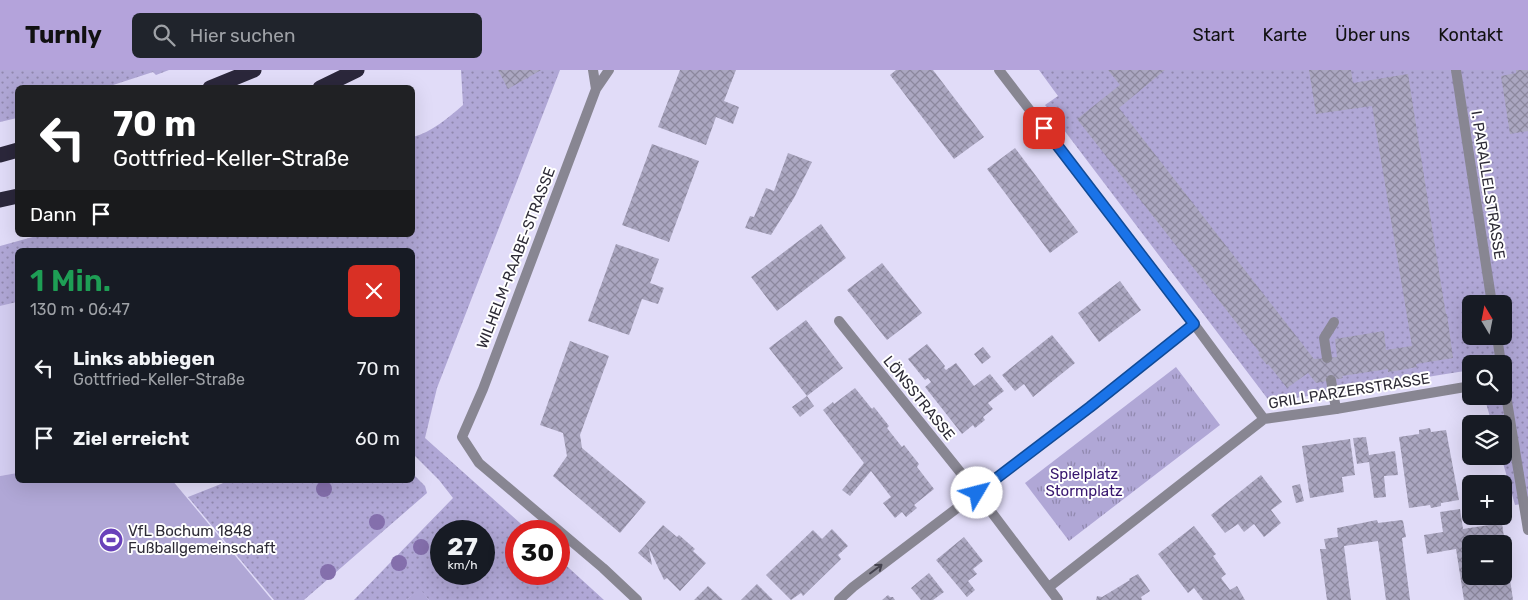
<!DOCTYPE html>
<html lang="de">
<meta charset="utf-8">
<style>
:root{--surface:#171b24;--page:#20242c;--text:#f1f3f6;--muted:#9ea1a6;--accent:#b4a3db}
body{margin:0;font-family:Rubik,sans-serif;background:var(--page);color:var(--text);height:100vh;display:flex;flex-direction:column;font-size:19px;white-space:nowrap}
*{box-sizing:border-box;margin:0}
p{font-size:16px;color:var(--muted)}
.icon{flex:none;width:28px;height:28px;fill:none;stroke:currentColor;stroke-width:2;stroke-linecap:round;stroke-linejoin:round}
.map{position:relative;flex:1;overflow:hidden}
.details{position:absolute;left:15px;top:178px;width:400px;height:235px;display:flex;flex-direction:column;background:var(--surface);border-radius:8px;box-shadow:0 5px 20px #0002}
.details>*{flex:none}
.hud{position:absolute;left:15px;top:15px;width:400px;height:152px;border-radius:8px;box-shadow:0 5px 20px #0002;background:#202124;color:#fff;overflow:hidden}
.needle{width:32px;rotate:350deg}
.tools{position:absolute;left:1462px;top:225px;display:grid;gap:10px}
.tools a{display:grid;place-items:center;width:50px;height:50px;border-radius:8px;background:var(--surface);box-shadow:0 5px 20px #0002;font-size:25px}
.speed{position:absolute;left:430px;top:450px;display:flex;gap:10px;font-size:25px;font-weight:700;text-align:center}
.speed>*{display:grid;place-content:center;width:65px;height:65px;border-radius:50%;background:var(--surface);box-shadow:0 5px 20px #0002;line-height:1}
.speed small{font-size:12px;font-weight:400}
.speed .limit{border:8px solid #d22;background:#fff;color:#111}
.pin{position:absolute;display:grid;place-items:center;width:42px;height:42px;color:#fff;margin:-21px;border-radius:10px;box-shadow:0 2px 8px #0006}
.me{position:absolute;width:55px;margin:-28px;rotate:53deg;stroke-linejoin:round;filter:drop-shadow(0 0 4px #0008)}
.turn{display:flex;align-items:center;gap:18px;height:105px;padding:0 15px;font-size:22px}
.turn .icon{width:65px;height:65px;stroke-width:2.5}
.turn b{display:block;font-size:35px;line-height:42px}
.then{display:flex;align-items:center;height:48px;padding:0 15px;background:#0003;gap:10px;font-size:19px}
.round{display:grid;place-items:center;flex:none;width:52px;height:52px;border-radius:8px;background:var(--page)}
.summary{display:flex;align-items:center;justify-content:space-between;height:85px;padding:0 15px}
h1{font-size:30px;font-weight:600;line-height:38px;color:#1e9e55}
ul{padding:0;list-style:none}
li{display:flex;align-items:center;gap:15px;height:70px;padding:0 15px}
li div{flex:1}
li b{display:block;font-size:19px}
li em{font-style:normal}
header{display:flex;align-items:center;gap:30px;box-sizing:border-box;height:70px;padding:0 25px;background:var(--accent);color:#111}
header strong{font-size:24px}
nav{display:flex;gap:28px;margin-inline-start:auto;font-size:18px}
.search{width:350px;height:45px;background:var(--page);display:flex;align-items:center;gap:12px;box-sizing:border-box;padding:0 18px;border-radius:8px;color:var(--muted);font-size:19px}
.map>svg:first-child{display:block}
</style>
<header>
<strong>Turnly</strong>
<div class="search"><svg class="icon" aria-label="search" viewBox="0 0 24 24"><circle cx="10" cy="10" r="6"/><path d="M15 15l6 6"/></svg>Hier suchen</div>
<nav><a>Start</a><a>Karte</a><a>Über uns</a><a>Kontakt</a></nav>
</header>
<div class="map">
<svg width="1528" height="530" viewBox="0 0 1528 530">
<defs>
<pattern id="grass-dots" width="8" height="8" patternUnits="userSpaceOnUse" patternTransform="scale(1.25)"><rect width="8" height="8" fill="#b0a7d6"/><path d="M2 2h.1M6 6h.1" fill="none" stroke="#9088ae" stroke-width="1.8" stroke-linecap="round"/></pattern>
<pattern id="park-tufts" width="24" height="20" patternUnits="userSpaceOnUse" patternTransform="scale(1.25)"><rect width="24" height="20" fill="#b0a7d6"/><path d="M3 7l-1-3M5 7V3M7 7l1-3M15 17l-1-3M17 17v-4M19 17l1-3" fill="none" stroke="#9088ae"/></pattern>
<pattern id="building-cross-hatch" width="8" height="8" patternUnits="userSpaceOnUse" patternTransform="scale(1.25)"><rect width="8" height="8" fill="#aba7c1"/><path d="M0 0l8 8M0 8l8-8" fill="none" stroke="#8c889e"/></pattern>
</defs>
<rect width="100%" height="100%" fill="#e1dcf8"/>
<path fill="#d4cef1" d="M17,232V403L0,406V236Z"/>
<path fill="url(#grass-dots)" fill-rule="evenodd" d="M0,0H169L156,5L153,2L107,17L18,18L17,48L0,52Z
M461,0H560L437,318L425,368L529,461H516V504H559V489L604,530H429L420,520L406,530H354L453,428L439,410L413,384L412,180H368V178L351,180H18L17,232L0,236V176L40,165H412L413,67C432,62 448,48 463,35ZM441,461H484V504H441Z
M1039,0H1528V433L1515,435L1501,386H1504V354H1492L1484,326H1504V294H1471V300L1270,332L1045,35L1058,26ZM1471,234H1504V266H1471Z
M413,404L425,416L427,423L304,530H274L188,427L231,410H412Z"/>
<path fill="url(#park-tufts)" d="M1176,297L1220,355L1069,471L1025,413Z"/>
<path fill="#b0a7d6" d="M17,403L18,410H172L272,530H0V406Z
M420,519L429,530H406Z"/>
<path fill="url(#building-cross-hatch)" d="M498,0H541L508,19Z
M680,0H736L724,31L739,37L733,54L716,47L706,75L658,57Z
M896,0H933L984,67L954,89L890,5Z
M1108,0H1165L1119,38L1314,289L1337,287L1335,269L1384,261L1386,280L1412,276L1372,36L1316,44L1309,0H1351L1353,13L1408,4L1441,214L1446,244H1447L1453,288L1416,294L1417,297L1401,300L1388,302V299L1342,306L1343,308L1316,313L1308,303L1287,318L1268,294L1267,295L1258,284L1260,283L1077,49L1120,15Z
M1516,0H1528V61L1510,64L1501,6L1516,3Z
M652,74L699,91L669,172L622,155Z
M1015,78L1078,162L1050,183L987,99Z
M788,83L812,92L794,128L771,165L745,158L750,146L754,147L766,118L774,121Z
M821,154L846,188L777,241L751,207Z
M616,174L659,189L650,213L664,218L658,234L642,229L629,265L588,251Z
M882,193L922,243L887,270L847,220Z
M1120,211L1141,240L1099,272L1078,243Z
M806,250L843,298L807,326L769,278Z
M1052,265L1075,293L1033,327L1024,314L1015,321L1002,305Z
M570,271L609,286L580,365L582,378L646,432L620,463L553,406L567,386L563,363L540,355Z
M927,274L945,296L944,298L946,300L956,293L974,316L990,304L1004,321L988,333L993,339L983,347L985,350L975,358L973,355L962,364L925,317L931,312L928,308L925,310L908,289Z
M983,277L991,287L982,294L974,284Z
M855,318L872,339L874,337L889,356L887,358L902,377L904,375L919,394L917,397L934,419L914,435L917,438L906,447L902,442L895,448L883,433L891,427L871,401L850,426L842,420L864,393L823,340L833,332L834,334Z
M807,326L814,336L800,347L792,337Z
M1430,358L1431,362L1446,360L1459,430L1441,433V436L1431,438L1430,435L1409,438L1399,367L1419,364V360Z
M1366,367L1369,385L1395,381L1398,405L1384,406L1386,427L1374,428L1369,392L1357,394L1353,368Z
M1350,369L1355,405L1342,407L1344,422L1310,428L1302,376Z
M1261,405L1282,432L1271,440L1281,453L1264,467L1254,454L1244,462L1238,454L1225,463L1211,445Z
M1300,414L1304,431L1296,433L1292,416Z
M1460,439L1463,459L1502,453L1505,474H1471V506H1504V476L1505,475L1513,530H1464L1456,479L1427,484L1424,465L1443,462L1440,442Z
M1377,450L1378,453L1402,450L1403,451L1406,467L1402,468L1410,530H1386L1378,471L1344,476L1351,530H1327L1320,479H1326L1324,469L1338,467L1337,458Z
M663,455L677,467L679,465L695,479L693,481L706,493L680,521L667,508L664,510L649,478L652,495L638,483Z
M1194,456L1216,484L1213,486L1226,504L1221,508L1230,520L1237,516L1245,530H1203L1194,518L1188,523L1158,484Z
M832,459L848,476L838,485L841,489L803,526L801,523L791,530L766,505L813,460L822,469Z
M964,467L983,491L973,499L977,504L968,511L975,520L967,527L936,490Z
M929,503L944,522L933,530H921L911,518Z
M1138,504L1150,521L1141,527L1142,530H1096L1097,526L1102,527L1130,510L1129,509Z
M757,514L773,530H741Z
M708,516L723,530H694Z
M888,525L890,527H893L895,530H882Z"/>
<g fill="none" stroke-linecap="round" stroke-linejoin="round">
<path stroke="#888692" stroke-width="10" d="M1327,288L1324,268L1334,252
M1331,310L1336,339"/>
<path stroke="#888692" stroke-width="10" d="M593,0L596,19
M609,0L596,19L483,319L462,367L479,393L603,498L637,530
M999,0L1194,254L1264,349
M1456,0L1492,234
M839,251L977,423L853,517L839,530
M1497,266L1501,294
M1504,313L1528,460
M1049,517L1264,349L1336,339L1471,316
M1058,530L977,423L1091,337L1194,254"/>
<path stroke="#2b273b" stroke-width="15" d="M210,18L254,0
M320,18L357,0
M0,85L18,80
M0,130L18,126"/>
</g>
<g fill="#846fac">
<circle cx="324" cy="419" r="8"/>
<circle cx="377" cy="452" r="8"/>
<circle cx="421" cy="477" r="8"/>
<circle cx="399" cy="493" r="8"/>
<circle cx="328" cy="502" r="8"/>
</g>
<defs><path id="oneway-shaft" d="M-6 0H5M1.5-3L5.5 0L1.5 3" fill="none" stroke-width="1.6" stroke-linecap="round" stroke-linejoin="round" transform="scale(1.25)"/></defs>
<use stroke="#44424e" href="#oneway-shaft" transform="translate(876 499) rotate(-37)"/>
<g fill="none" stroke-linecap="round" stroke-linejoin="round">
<defs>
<path id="route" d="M977,423L1090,337L1194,254L1044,58"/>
</defs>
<use href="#route" stroke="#114b97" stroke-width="12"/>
<use href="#route" stroke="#1a73e8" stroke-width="9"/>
</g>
<defs>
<symbol id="stadium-disc" viewBox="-11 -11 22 22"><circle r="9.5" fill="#6941ba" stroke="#fff"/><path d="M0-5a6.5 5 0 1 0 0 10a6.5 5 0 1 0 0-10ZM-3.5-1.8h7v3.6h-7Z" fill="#fff"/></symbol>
</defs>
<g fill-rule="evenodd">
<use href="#stadium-disc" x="97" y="456" width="28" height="28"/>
</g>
<g text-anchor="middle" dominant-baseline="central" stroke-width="4" stroke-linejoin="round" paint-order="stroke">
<g font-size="15" fill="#2e2c37" stroke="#fff">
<text transform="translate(1488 115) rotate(81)">I. PARALLELSTRASSE</text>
<text transform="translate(516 188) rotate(-69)">WILHELM-RAABE-STRASSE</text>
<text transform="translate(1349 321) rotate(-9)">GRILLPARZERSTRASSE</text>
<text transform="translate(919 328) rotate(51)">LÖNSSTRASSE</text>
</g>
<g font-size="15" fill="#37166e" stroke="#fff">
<text x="1084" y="404">Spielplatz<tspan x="1084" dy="17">Stormplatz</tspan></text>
</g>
<g font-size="15" fill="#2e2c37" stroke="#fff" text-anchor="start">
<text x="128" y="461">VfL Bochum 1848<tspan x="128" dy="17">Fußballgemeinschaft</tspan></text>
</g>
</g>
</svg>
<div class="tools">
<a><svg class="needle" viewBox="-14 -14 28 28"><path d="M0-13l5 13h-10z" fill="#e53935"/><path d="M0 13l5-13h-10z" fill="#9ea1a6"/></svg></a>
<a><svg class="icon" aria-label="search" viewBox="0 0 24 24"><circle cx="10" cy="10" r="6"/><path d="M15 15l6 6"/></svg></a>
<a><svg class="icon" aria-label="layers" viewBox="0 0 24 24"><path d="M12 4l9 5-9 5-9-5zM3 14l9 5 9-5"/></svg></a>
<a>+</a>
<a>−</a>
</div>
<div class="speed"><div>27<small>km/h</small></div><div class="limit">30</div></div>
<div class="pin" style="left:1044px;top:58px;background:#d93025"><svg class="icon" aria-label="arrive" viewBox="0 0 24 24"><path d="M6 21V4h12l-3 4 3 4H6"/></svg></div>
<svg class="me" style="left:977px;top:423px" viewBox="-20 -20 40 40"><circle r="19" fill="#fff"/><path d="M0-13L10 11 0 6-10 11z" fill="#1a73e8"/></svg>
<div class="hud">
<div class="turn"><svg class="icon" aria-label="left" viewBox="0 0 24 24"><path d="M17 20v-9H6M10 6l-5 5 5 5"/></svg><div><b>70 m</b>Gottfried-Keller-Straße</div></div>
<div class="then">Dann<svg class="icon" aria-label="arrive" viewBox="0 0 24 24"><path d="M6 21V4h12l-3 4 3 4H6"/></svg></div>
</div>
<section class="details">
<div class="summary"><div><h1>1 Min.</h1><p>130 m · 06:47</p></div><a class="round" style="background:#d93025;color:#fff"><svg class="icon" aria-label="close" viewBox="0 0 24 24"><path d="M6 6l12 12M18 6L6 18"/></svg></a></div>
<ul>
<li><svg class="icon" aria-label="left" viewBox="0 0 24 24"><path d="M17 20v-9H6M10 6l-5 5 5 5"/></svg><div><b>Links abbiegen</b><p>Gottfried-Keller-Straße</p></div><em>70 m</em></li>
<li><svg class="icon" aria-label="arrive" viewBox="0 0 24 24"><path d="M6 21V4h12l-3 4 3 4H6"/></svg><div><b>Ziel erreicht</b></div><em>60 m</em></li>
</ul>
</section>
</div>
